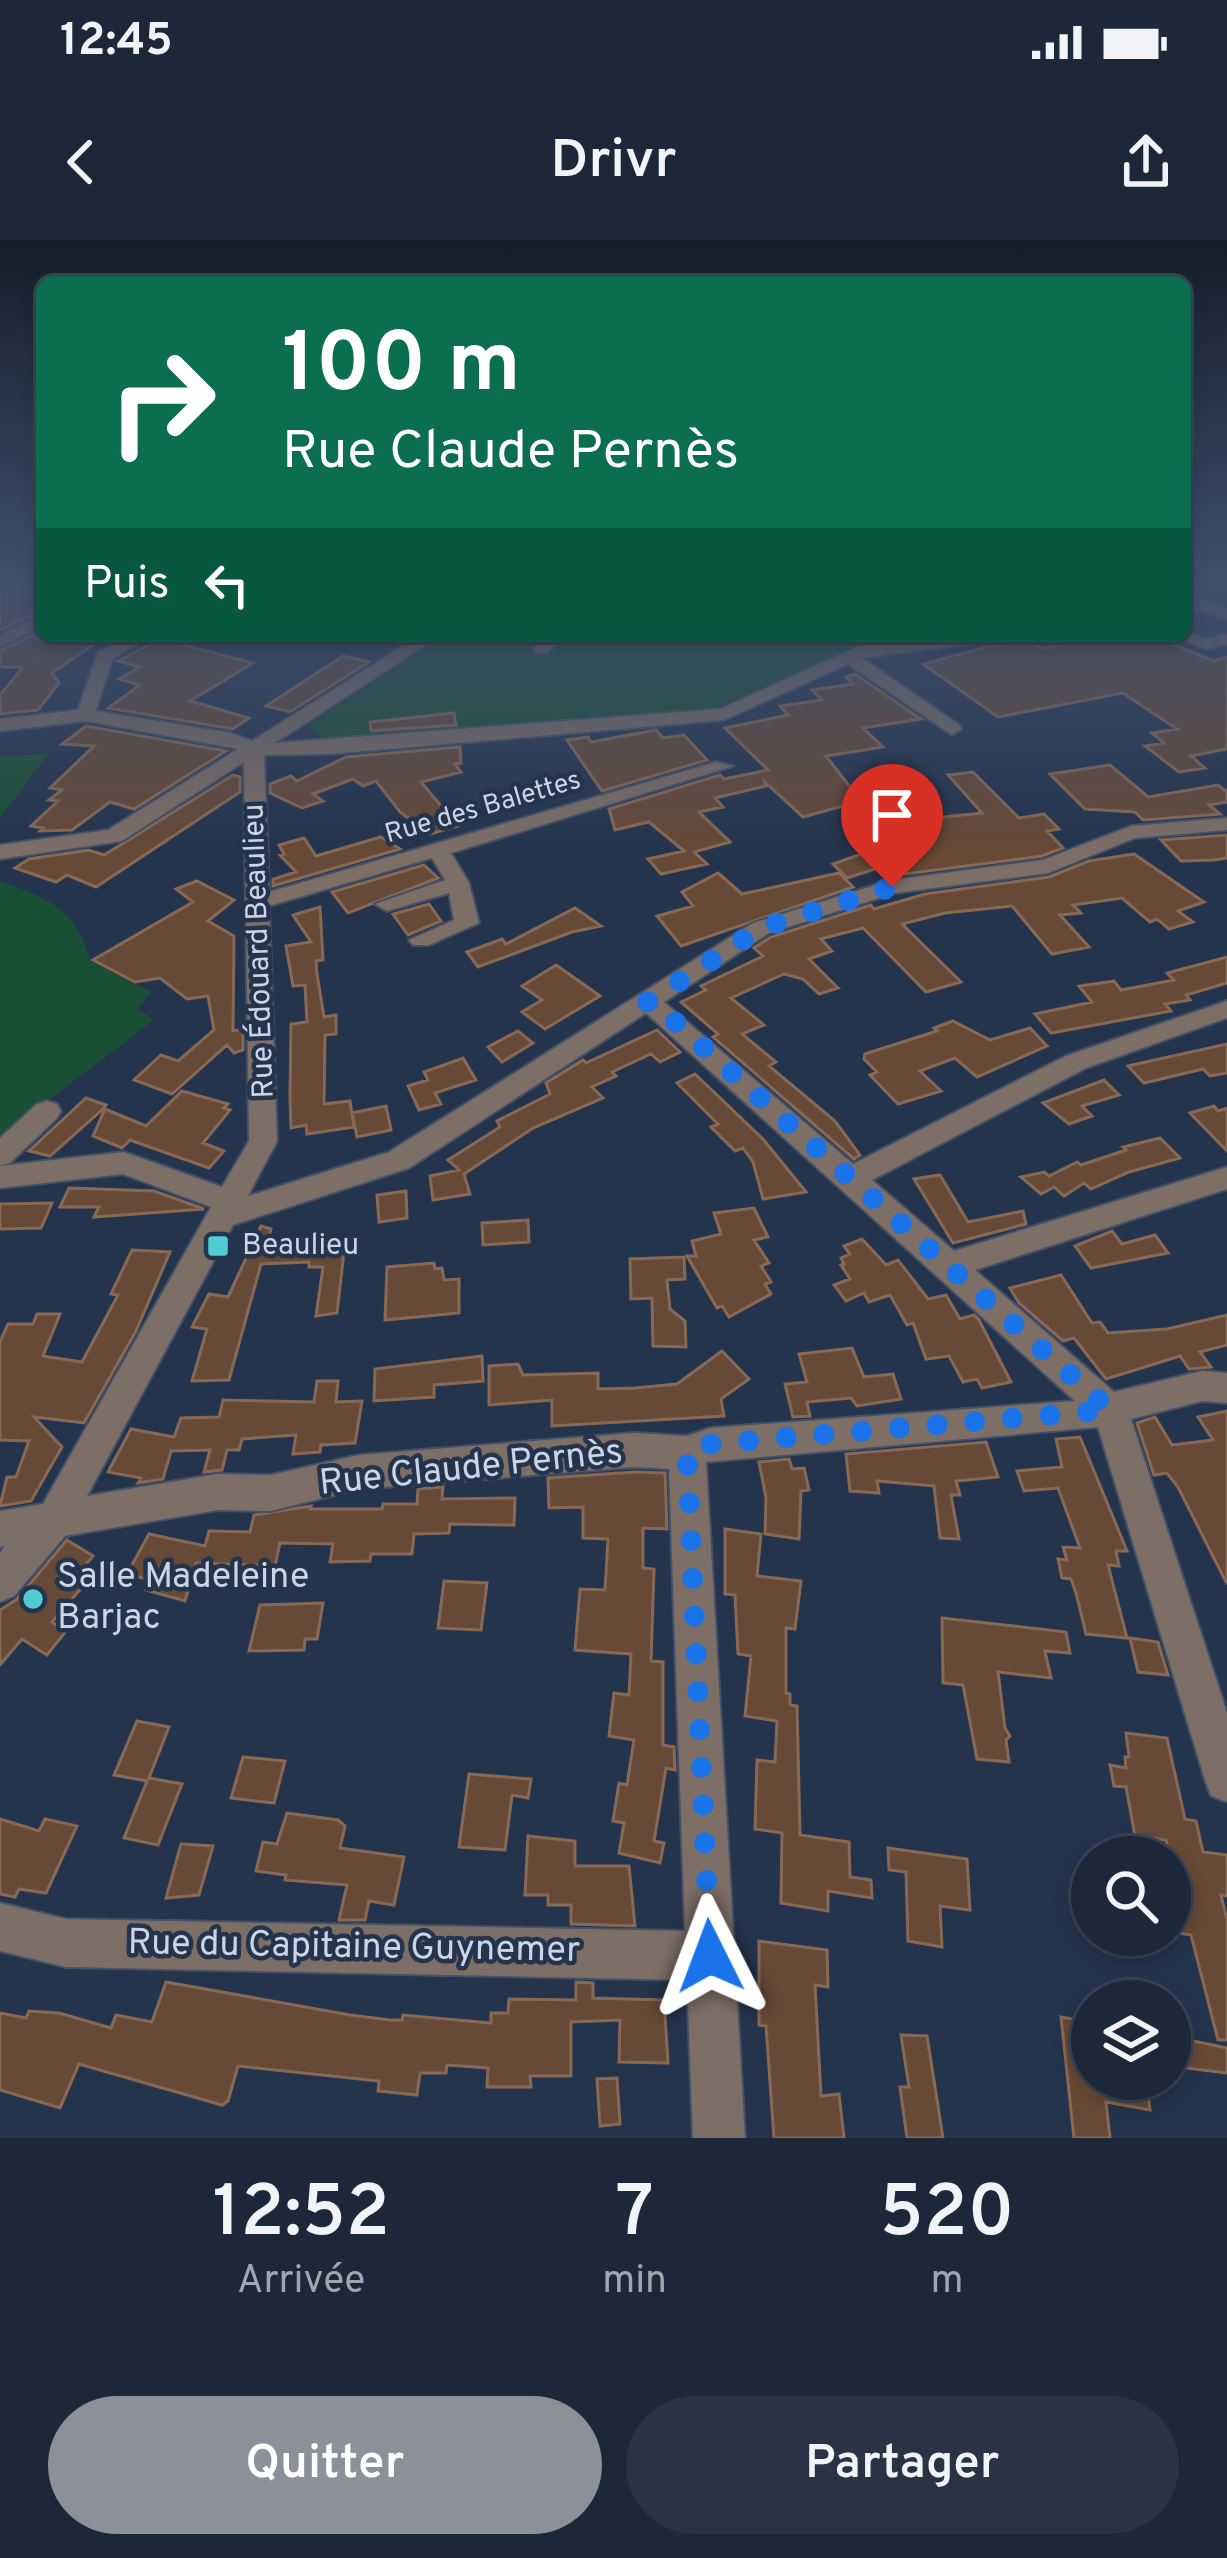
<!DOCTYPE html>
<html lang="fr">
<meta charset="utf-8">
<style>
:root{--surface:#1c273a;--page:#293345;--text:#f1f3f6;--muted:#a0a5af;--line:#3a4454;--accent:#8c9099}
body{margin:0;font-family:Overpass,sans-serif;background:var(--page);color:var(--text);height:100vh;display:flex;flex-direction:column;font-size:45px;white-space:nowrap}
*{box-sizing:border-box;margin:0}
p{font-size:39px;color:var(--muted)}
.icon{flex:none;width:66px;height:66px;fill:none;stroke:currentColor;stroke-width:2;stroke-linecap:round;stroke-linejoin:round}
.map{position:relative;height:1898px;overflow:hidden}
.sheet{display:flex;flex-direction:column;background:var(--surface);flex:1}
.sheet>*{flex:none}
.banner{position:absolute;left:36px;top:36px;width:1155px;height:366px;border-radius:18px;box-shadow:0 6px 18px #0003,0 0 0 3px var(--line);background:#0b6e4f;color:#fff;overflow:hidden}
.buttons{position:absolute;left:1071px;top:1596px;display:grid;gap:24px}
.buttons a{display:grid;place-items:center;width:120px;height:120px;border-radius:50%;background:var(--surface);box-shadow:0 6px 18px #0003,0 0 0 3px var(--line);font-size:60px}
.pin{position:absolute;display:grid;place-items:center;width:102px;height:102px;color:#fff;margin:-123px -51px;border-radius:50% 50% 50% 0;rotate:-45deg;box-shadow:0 0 12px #0007}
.pin .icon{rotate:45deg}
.me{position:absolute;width:132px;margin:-66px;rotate:357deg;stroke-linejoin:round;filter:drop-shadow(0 0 9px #0008)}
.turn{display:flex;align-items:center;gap:42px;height:252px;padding:0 48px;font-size:54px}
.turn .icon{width:156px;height:156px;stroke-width:2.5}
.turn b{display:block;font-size:84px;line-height:102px}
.then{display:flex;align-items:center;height:114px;padding:0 48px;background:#0003;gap:24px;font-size:45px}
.eta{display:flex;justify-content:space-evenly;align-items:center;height:204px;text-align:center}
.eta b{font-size:72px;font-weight:600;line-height:84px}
.cta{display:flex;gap:24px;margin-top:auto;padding:24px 48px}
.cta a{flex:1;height:138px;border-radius:72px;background:var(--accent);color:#fff;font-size:48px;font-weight:600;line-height:138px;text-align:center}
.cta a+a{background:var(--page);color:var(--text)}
.status{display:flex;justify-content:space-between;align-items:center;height:84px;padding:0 60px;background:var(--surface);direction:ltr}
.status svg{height:33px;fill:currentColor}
header{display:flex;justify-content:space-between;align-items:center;height:156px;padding:0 48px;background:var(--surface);font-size:54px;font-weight:600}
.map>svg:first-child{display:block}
</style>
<div class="status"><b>12:45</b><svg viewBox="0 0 49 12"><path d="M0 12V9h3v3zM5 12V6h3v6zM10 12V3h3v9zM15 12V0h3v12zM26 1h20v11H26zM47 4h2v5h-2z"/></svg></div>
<header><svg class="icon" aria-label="back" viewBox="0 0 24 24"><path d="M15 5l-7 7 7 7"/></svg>Drivr<svg class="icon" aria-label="share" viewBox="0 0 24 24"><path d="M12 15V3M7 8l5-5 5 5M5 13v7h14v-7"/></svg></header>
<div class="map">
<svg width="1227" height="1898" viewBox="0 0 1227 1898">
<rect width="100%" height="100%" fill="#25344d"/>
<path fill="#195035" d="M444,396H878L718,467L329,503L307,486Z
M48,514L0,578V516Z
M0,641C48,658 77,669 90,721L151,752L137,769L154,780L0,897Z"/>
<path fill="#664937" stroke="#886955" stroke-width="3" d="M0,345H42V370L0,390Z
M42,391V396H106L52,433L59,443L38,470L0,474V455L23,427H0V411Z
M1087,396H1152L1214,421L1227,417V509L1191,516L1205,528L1179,532L1145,506L1164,503L1152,493L1177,489L1123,453L998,477L923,424L990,406L1026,401L1045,409Z
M160,399L253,423L190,461L249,478L233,489L108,468L140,445L119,439L140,427L118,421Z
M343,416L369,422L290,472L266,466Z
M855,434L921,479L863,488L883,507L826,516L861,561L803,577L765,542L766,546L715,558L723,567L699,572L730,602L694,612L707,624L661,634L648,619L684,611L649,582L615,590L609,569L720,535L724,539L768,530L725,488L788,475L780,466L822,460L812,450L853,444L846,437Z
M454,473L456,485L371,491L370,482Z
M86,486L226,511L134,569L110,562L72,590L40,591L43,588L31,586L58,561L49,560L62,550L50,548L94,506L62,504Z
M656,490L663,498L684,495L707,520L602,551L567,500L588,497L591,502Z
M460,507L461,523L455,524L461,532L421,542L458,586L430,594L400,572L376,541L363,546L353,539L313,554L323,561L302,568L270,553V544L291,536L297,541L346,517Z
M1110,525L1148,557L1218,545L1227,552V562L1209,565L1220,574L1143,580L1135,572L1085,569L1050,534Z
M973,532L1019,578L1044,574L1059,589L1047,591L1063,608L1042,616L905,634L894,623L847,638L833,624L867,612L860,606L895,596L871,572L923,565L934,578L982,573L948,535Z
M233,535L240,537V552L96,647L67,635L56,642L15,628L29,619L89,610L104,615Z
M1227,595V618L1214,620L1181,621L1161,600Z
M381,597L400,609L273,646V639L296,632L280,615L284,614L279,605L304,598L316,616Z
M1134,614L1204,662L1178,671L1193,682L1169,689L1157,679L1150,682L1122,658L1073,665L1081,673L1060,675L1089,707L1052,714L1012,666L945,673L902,684L961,742L926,752L863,688L821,699L832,711L809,719L838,748L819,754L803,739L784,734L731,758L764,785L742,794L776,822L769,826L835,881L860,915L854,919L713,797L718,794L681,762L706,750L701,746L763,716L754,708L771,697L871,665L874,669L925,654L1049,637L1089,621Z
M424,625L438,638L348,673L332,652Z
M718,633L742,654L839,633L853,647L681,706L657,676L693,666L682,652Z
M197,641L234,660L208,681L234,696L233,791L243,789V810L234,813L227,805L172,854L134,840L161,815L178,821L214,790L208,756L187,759L160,738L135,742L93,720L193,662L176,649Z
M429,664L441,681L408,695L393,674Z
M320,667L323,720L316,721L317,734L324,777L336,775V794L325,795L324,864L350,861L354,887L307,894L306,885L291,888L290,858L291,784L307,782L305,745L293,746L286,706L311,702L293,675Z
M575,668L601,686L572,692L478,727L467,712L502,699L506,704Z
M1227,717V743L1186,755L1190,760L1165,764L1171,771L1051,793L1035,774L1092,762L1079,746L1114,741L1121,750L1174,740L1167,733Z
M556,725L600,756L545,789L522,772L542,760L522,746Z
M953,781L990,800L1030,788L1047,806L977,837L955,818L920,831L941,851L898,864L870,835L877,832L864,819L865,814L937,791L934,788Z
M657,790L680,812L660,822L651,814L612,832L616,836L592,847L603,858L533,888L464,934L470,954L433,960L430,936L459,930L448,920L500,887L497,881L550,854L546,843L583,820L586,823Z
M518,791L533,803L502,822L488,807Z
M1227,804V833L1210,836L1203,829L1144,843L1128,826Z
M463,818L476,840L435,853L441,864L419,870L408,846L428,840L424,832Z
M695,834L763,899L806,952L763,959L753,922L743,908L735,911L711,887L718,884L677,843Z
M1104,840L1119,855L1082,866L1092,876L1069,884L1043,863Z
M182,851L228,864L224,868L230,870L203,903L224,911L209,928L130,900L122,908L93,896L105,869L146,886Z
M86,858L106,865L104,868L50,916L29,911Z
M386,866L391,890L357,897L352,873Z
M1214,866L1218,871L1227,868V911L1190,873Z
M1160,898L1180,918L1129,932L1091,949L1084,943L1064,956L1054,947L1041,954L1021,937L1044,932L1049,936L1077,922L1081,925L1126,910L1123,907Z
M940,935L968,982L1023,971L1026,984L953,1003L914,939Z
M69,948L154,951L204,969L94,977L99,967H60Z
M406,951L407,978L379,982L377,955Z
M52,963L41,988L0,989V964Z
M754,968L768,997L754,1000L769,1023L761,1026L771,1042L765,1044L771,1054L729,1077L722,1066L717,1068L687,1016H696L692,1001L721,994L714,973Z
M528,980L529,1002L483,1005L482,983Z
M261,986L271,989L268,1001L333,998L331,1015L344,1012L337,1073L316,1076L323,1027H309V1022L261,1024L229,1140L192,1141L207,1089L192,1087L209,1054L228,1057Z
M1112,991L1122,1004L1155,995L1168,1013L1091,1028L1075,1006Z
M862,999L886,1025L898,1020L928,1059L946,1055L960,1079L974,1075L979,1080L1011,1142L982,1148L977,1139L963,1142L949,1116L926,1119L913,1083L907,1085L890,1055L869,1062L864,1053L846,1061L834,1045L850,1039L841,1025L844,1024L841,1018L850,1014L844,1006Z
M132,1010L170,1012L136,1091L84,1183L34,1177L62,1207L31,1261L0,1266L7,1237H16L29,1201L0,1200V1102L8,1084H33L37,1074H60L43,1116L82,1122L118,1055L111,1054Z
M684,1017L685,1039L667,1040L670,1069L685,1081L686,1107L653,1106L652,1058L631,1059L630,1019Z
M434,1023L435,1029L442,1028L444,1040L459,1039V1073L385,1080L387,1027Z
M1061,1035L1092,1083L1100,1082L1108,1093L1167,1089L1227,1075V1105L1200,1112L1211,1127L1189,1129L1180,1116L1106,1139L1074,1098L1063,1101L1019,1063L1010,1048Z
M852,1108L864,1137L893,1134L901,1159L857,1166L851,1158L807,1162L810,1176L793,1177L785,1144L807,1142L799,1114Z
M722,1111L749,1139L721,1159L724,1176L552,1186V1160L489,1165V1126L518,1124L523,1135L598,1133V1149L635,1148L677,1144Z
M482,1116L483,1141L434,1145V1157L374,1161L375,1129Z
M317,1141H338L336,1162L362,1161L355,1203L321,1205L320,1212L293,1214L296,1195L242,1199L239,1210H227L222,1230L204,1232L210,1210L171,1211L163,1239L138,1243L141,1238L108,1232L131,1189L174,1197L181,1178L219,1177L223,1160L314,1162Z
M1227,1171V1344L1178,1247L1167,1233L1154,1235L1137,1183L1155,1177L1172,1205L1213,1200L1198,1177Z
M1080,1197L1127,1311H1116L1119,1326L1108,1325L1127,1398L1086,1394L1076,1353L1071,1339L1062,1338L1058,1319L1067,1320L1063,1307L1080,1308L1058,1248L1024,1251L1017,1231L1062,1227L1056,1199Z
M986,1202L998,1237L956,1241L960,1255H951L959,1299L940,1298L934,1246L877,1241L879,1253L850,1251L846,1214Z
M789,1219L792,1229L804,1228L809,1250L801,1251L799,1299L765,1294L766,1258L759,1222Z
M634,1232L665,1233L667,1289L643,1288V1328L654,1329L651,1421L663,1422V1505L674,1507L675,1530L666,1528L654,1601L664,1603L660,1623L619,1613L624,1583L613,1581L619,1543L627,1545L634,1500L609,1496L614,1453L629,1455L631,1414L575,1410L580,1349L605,1350L608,1299L583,1298V1267L549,1268L548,1238Z
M443,1247L442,1259L515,1258L514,1285L450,1284L449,1293L414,1294L412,1314H371L370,1321L330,1322L333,1304L280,1303L275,1326L196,1323L185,1361L146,1350L151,1340L127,1334L149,1294L205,1306L209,1291L250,1292L254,1275L311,1266L310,1269H382L383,1264H417L418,1249Z
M725,1289L761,1294L757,1336L801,1341L795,1389L786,1388V1453L790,1454V1465L797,1466L800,1595L849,1602L850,1637L871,1640L872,1658L828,1651V1671L781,1663L782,1593L755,1589L757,1520L775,1522L777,1481L745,1476L751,1416L738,1414L735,1355L725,1354Z
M67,1300L93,1316L80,1332L90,1338L52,1382L66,1391L47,1415L22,1399L0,1425V1370L17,1359Z
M444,1341L487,1343L481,1390L438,1388Z
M323,1363L317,1399H305L304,1410L249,1411L260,1365Z
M942,1378L1066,1392L1070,1413L1045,1411L1051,1438L998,1432L1005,1488L1010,1496L1006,1500L1009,1522L977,1519L963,1445L943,1443Z
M1130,1398L1158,1402L1168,1435L1138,1432Z
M137,1481L169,1487L149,1538L182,1544L158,1605L124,1598L147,1541L114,1535Z
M1126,1493L1167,1498L1185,1579L1196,1581L1203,1612L1227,1615V1656L1221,1655L1227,1680V1800H1218L1191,1695L1170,1692V1670L1181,1672L1166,1600L1135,1596L1126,1547L1114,1546L1110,1525L1126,1528L1125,1517H1129Z
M243,1517L285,1521L274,1563L231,1558Z
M469,1534L531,1539L528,1558L512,1555L505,1610L459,1607Z
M287,1573L338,1580L345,1586L340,1608L404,1617L394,1665L369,1661L365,1680H339L347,1645L285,1640L286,1635L256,1631L263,1602L277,1604Z
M0,1579L39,1591L45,1579L77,1586L46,1653L19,1649L15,1657L0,1654Z
M528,1596L575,1601V1626H629L635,1686L571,1684V1665H548V1655H525Z
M181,1604L213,1606L199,1655L166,1658Z
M888,1608L967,1619L970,1670L940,1666L942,1707L908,1701L906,1632L889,1630Z
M759,1701L827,1710L828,1747L815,1745L821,1856L839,1854L844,1898H774L766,1786L759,1785Z
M166,1742L350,1775L390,1780H402L403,1775L491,1783V1773H508L509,1759L576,1760V1742L593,1743V1758L664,1760L668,1823L619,1822L620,1780L571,1782V1836H530L531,1847H487L488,1828L447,1825L446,1833H420L417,1855L378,1851L379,1841L238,1826L228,1861L222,1865L79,1824L60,1868L0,1850V1773L26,1778L29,1771L59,1773L111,1788L116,1775L152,1782Z
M1061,1777L1092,1783V1839H1146L1150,1870L1106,1862L1110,1898H1074Z
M901,1795L927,1796L943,1898H907L900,1847H909Z
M1170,1796L1227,1808V1833L1170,1826Z
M617,1838L620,1884L600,1886L597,1839Z"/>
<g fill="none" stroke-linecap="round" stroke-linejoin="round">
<defs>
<path id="minor" d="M1185,355L1227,369V379L1185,365Z
M42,374V386L0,407V395Z
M1185,392L1207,399L1227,394V404L1207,409L1172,396H1185Z
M131,396H152L112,419L96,471L231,493L252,501L419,396H439L275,503L720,469L882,396H904L891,405L1002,396L994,401L862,418L959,485L961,489L952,495L848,424L724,480L330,514L264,515L269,652L716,522L733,526L451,613L469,643L479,683L429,705H413L409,700L454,680L449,653L387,671L375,664L445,640L432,618L269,666L277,901L248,956L389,912L753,683L892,640L1043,620L1131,586L1227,578V590L1135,598L1048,633L895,653L769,693L664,762L853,924L1066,816L1227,761V778L1086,828L872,940L954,1011L1227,927V949L975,1030L1114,1152L1202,1131L1227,1133V1163L1202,1161L1131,1179L1227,1473V1562L1211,1556L1205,1540L1098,1187L706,1222L745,1898H693L687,1740L66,1727L0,1711V1663L66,1679L685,1691L669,1229L634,1227L359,1249L271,1271L218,1270L65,1296L14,1356L0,1362V1313L5,1306L0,1307V1271L43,1264L211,967L123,934L0,948V926L124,912L222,947L249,901L244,522L122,601L0,619V605L108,590L238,509L86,481L0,491V479L78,470L98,412ZM646,773L1075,1161L710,1188L687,1196L634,1193L359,1215L271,1235L218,1234L87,1256L233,985L409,928Z
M546,396H564L547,413H535L533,409Z
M47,861L57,864L61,871L57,878L10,923L0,926V898L37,864Z"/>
</defs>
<use href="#minor" stroke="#435168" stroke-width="4"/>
<use href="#minor" fill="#7d6e66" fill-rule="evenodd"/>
</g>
<linearGradient id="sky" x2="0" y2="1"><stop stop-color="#141d2a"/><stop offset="0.56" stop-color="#40506d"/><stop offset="1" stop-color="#40506d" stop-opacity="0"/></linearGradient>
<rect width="1227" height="611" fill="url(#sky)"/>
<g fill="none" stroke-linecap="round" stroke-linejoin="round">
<path stroke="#1a73e8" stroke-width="21" stroke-dasharray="0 37.8" d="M710,1716L687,1213L710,1204L1110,1170L664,772L646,763L761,688L892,647"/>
</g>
<g fill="#51ccd3" stroke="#25344d" stroke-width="4.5">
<rect x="206" y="994" width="24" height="24" rx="6"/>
<circle cx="33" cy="1359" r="12"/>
</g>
<g text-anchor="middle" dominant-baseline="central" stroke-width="9" stroke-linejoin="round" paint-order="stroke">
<g font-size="27" fill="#cbd5e5" stroke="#25344d">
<text transform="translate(483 568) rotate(-16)">Rue des Balettes</text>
</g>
<g font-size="30" fill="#cbd5e5" stroke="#25344d">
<text transform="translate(260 711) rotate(-92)">Rue Édouard Beaulieu</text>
</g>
<g font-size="30" fill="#cbd5e5" stroke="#25344d" text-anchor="start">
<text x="242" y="1006">Beaulieu</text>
</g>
<g font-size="36" fill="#cbd5e5" stroke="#25344d">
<text transform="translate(471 1229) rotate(-6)">Rue Claude Pernès</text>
<text transform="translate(354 1708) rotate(1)">Rue du Capitaine Guynemer</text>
</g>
<g font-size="36" fill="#cbd5e5" stroke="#25344d" text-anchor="start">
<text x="57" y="1338">Salle Madeleine<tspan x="57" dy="41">Barjac</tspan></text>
</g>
</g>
</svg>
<div class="buttons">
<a><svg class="icon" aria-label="search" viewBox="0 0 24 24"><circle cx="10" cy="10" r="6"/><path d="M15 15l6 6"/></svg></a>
<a><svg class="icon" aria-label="layers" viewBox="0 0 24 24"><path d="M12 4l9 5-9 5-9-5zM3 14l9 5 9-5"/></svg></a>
</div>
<div class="pin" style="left:892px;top:647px;background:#d93025"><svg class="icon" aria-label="arrive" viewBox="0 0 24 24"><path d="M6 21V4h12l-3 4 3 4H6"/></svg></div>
<svg class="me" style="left:710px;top:1716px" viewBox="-20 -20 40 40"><path d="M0-17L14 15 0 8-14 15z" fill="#1a73e8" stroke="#fff" stroke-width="4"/></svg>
<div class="banner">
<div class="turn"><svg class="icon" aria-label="right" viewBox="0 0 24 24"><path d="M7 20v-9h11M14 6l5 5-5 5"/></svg><div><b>100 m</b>Rue Claude Pernès</div></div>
<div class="then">Puis<svg class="icon" aria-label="left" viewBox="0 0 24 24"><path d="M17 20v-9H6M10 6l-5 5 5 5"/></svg></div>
</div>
</div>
<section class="sheet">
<div class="eta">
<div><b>12:52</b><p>Arrivée</p></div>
<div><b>7</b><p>min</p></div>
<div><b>520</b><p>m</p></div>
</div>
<div class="cta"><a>Quitter</a><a>Partager</a></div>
</section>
